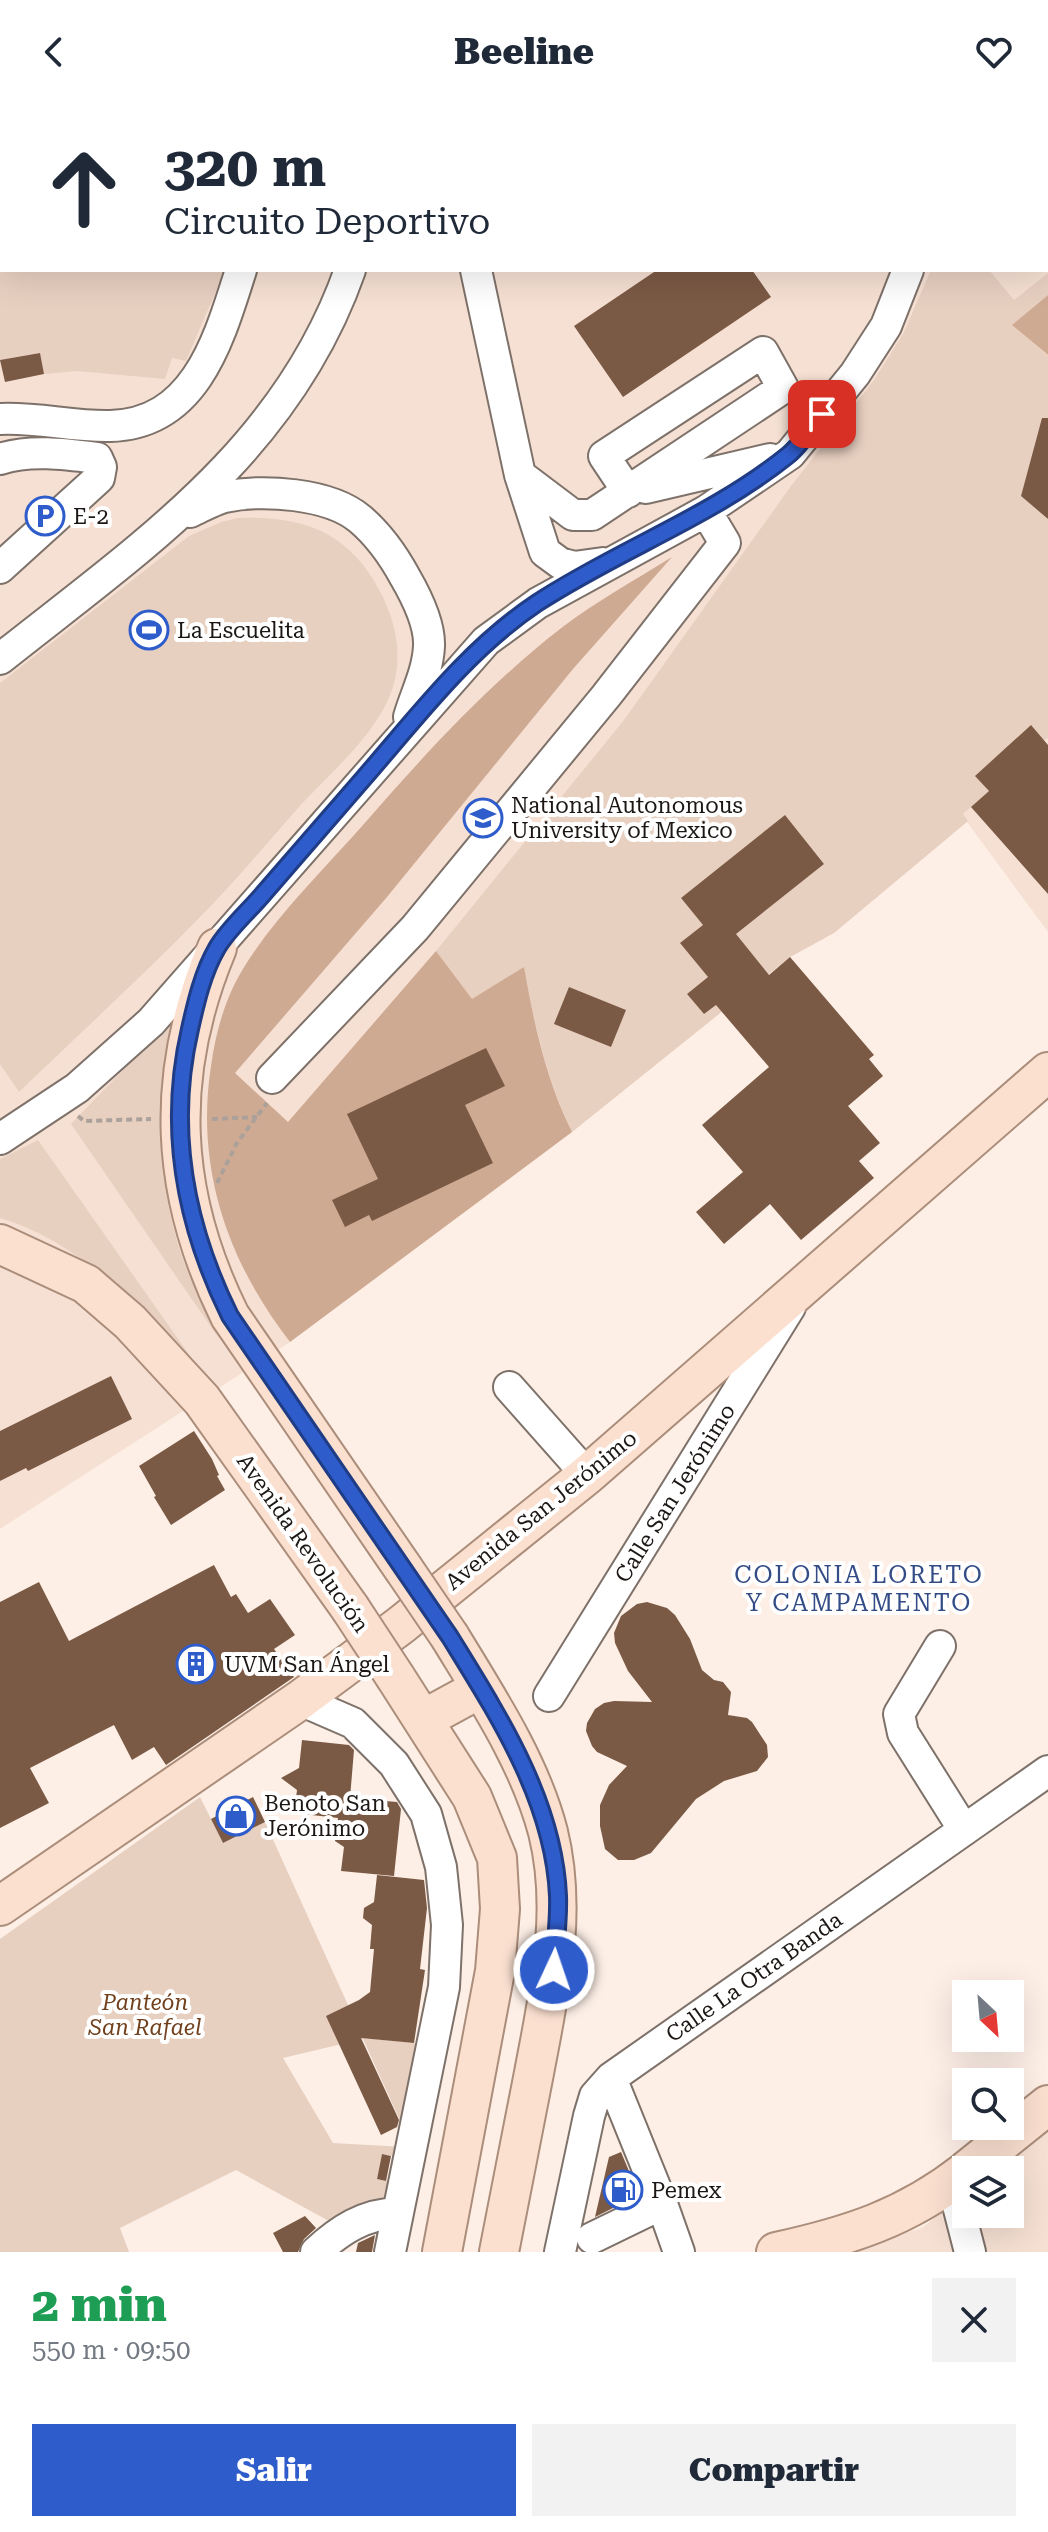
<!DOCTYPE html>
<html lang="es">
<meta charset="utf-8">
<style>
:root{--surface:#fff;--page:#f2f2f3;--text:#1f2937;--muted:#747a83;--accent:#2f5ccb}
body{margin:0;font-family:"Roboto Serif",serif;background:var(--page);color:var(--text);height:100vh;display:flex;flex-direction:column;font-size:30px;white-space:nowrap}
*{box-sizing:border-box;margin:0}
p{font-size:26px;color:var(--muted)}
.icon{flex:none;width:44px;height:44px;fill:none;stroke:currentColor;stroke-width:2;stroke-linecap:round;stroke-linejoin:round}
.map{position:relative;height:2148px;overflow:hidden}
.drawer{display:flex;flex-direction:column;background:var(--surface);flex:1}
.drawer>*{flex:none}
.banner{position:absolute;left:0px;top:0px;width:1048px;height:168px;box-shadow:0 8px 32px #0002;background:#fff;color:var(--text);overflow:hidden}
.needle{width:52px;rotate:154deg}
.tools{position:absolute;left:952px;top:1876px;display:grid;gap:16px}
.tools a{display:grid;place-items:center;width:72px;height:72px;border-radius:0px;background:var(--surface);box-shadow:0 8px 32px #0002;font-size:40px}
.pin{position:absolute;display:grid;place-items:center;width:68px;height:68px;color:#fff;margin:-34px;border-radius:16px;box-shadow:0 4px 12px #0006}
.me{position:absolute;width:88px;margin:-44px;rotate:3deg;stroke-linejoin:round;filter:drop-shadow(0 0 6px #0008)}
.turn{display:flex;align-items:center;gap:28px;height:168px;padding:0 32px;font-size:36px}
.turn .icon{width:104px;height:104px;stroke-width:2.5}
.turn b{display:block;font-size:56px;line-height:68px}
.round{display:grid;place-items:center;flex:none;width:84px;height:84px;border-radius:0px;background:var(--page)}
.overview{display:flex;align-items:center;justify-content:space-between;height:136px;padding:0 32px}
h1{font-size:48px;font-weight:800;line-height:60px;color:#1e9e55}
.action{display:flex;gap:16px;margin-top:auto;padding:16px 32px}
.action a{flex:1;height:92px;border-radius:0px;background:var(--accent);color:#fff;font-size:32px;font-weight:800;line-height:92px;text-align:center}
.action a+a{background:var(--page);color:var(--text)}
header{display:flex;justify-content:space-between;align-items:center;height:104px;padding:0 32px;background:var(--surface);font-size:36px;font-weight:800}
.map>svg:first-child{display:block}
</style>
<header><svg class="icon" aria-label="back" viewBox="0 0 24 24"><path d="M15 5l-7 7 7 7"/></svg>Beeline<svg class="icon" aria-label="heart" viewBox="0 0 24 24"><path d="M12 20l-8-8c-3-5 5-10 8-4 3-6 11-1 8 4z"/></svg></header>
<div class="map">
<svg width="1048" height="2148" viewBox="0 0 1048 2148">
<rect width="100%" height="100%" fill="#fdefe6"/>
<path fill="#f6e0d3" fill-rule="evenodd" d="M0,0H1048V828L967,718L834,829L790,853L572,1028L290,1238L0,1425ZM2,2H1046V166H2Z
M1048,2024V2148H840L922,2124L966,2089V2110H1010V2066H995Z"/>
<path fill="#e8d0c1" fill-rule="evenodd" d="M0,0L47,2H2V166H225L186,257L172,254L165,275L77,267L44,270L39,249L0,256Z
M931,166H989L1014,196L1048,169V191L1013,221L1048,252V315L1038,329L1021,392L1048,415V634L976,673L989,687L963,710L968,717L834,829L790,853L572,1028C547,976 534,920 524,864L472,896L436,847L624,616L791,382L874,276L903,230ZM785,711L824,760L720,842L681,794ZM697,826L724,860L763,863L704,910L687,890L708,873L680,839Z
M238,414C296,412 341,424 373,475C392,506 404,543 394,579C382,626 331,668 299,703C267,739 236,777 202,811C143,872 80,929 19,988L0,960V579L189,432L221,418Z
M174,913C153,1040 156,1121 220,1236L71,1020Z
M38,1036L207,1276C145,1213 88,1140 0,1114V1055Z
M200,1693L223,1739L265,1718L363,1934L425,1940L407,2032L363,1935L283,1954L333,2039L405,2043L403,2054L382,2050L377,2075L397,2079L393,2102L338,2122L236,2066L120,2124L129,2148H0V1835Z"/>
<path fill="#cfaa93" d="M1048,191V251L1012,221Z
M672,453L573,565L387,793L235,969L288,1018L436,847L472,895L524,863C534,920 546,976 572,1028L290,1238C228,1158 195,1064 211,962C216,926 226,891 246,860C277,811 324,765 363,721C424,651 487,582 560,525C595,498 635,476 672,453Z"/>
<path fill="#7b5a45" d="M657,166H752L771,193L623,293L574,222Z
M40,249L44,270L5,278L0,256Z
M1042,314H1048V415L1021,392Z
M1031,621L1048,641V790L971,703L989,687L975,672Z
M785,711L824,760L736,830L769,871L790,853L874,951L869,955L883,972L848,1002L880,1039L859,1057L874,1074L801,1136L770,1100L724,1140L696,1108L743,1068L702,1021L769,963L716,901L704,910L687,890L708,873L680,839L703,821L681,794Z
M569,883L626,906L611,943L554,920Z
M486,944L505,982L465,1001L493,1059L372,1117L369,1111L345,1123L332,1096L378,1075L347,1010Z
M111,1272L132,1315L28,1367L26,1364L0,1377V1327Z
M194,1327L212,1355L219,1371L217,1372L225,1386L171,1421L154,1393L156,1392L139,1362Z
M214,1461L231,1493L236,1490L248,1509L270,1495L295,1531L274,1545L294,1573L166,1661L154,1643L132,1656L114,1621L30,1664L49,1699L0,1724V1498L39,1478L69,1537Z
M647,1498L667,1504L675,1511L690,1535L702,1566L714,1576L723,1578L731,1588L728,1611L747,1614L752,1618L767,1641L768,1653L757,1667L724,1677L696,1695L651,1749L634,1756H618L605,1745L600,1722V1701L609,1681L627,1662L597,1648L592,1642L586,1627L587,1619L595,1605L604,1599L614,1597L652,1598L628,1567L615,1539L614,1529L621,1512L637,1500Z
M302,1636L349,1641L354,1646L350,1694L397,1698L401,1705L394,1772L341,1767L344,1743L335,1737L338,1714L294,1709L297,1686L281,1674L299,1664Z
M253,1693L265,1718L223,1739L211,1715Z
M377,1771L424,1776L427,1804L420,1865L425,1866L414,1939L361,1934L399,2016L397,2023L381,2031L326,1912L359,1896L370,1888L374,1845H370L372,1821L363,1814L364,1804L374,1798Z
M621,2048L639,2091L595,2113L609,2053Z
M382,2050L391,2052L386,2077L377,2075Z
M305,2112L316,2124L304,2135L298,2148H283L273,2129Z
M375,2131L372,2148H356L358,2139Z"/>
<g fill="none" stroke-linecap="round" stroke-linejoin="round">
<defs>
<path id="minor" d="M107,0V2
M250,0L251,2
M438,0V2
M962,0L963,2
M180,2L186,0
M383,2V0
M909,2V0
M1032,2L1035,0
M476,166L520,371L545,448L560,459L574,463L603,459
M0,315C37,313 73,323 110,322C196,320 219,235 241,166
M0,355C30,345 66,350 97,354L101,363L99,374L0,464
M520,371L573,411H592L783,284L763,248L604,352L628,388
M646,384L770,355
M190,408C201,403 213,396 224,393C263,385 329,389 360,415C380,432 393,451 405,473C416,492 430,520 429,542C428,567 416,589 409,613
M0,555C142,442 287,346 350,166
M272,974L415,824L606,592L725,439L706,407
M0,1035L77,984L151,918L486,537L538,499L706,407L790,350L855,270L886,222L908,166
M509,1283L587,1371
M940,1542L899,1610L903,1629L964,1726
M549,1592L790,1203
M300,1596L353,1619L394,1660L426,1710L441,1763L447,1821L444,1883L390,2148
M952,2078L970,2148
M662,2100L679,2148
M592,2134L662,2100L611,1974
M316,2148C340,2126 364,2110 398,2109
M560,2148L589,2012L595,1992L611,1974L1048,1667"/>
<path id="major" d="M217,844C164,971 169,1089 230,1212L403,1464
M0,1140L86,1180L130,1218L202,1296L350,1504
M450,1533C487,1594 530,1659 548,1728C568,1809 549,1889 534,1969C522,2029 511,2088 499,2148
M396,1574L472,1693L497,1754L500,1805L495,1867L442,2148
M424,1615L481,1584
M0,1802L300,1596L401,1521L587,1371L1048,968
M967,2066L1048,2001
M776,2148C849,2132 906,2114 966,2067"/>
</defs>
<use href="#minor" stroke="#7d7169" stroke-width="34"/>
<use href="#major" stroke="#ab8d7a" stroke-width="42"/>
<path stroke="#aba19a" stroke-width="4" stroke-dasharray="6 4" stroke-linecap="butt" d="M78,1012L84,1017L151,1015
M212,1015L257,1013
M217,1079L237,1039L267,999"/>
<use href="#minor" stroke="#fff" stroke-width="30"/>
<use href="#major" stroke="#fbe0d0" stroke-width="38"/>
<defs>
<path id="major-bridge" d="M403,1464L450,1533
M350,1504L396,1574"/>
</defs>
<use href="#major-bridge" stroke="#ab8d7a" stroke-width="42" stroke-linecap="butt"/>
<use href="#major-bridge" stroke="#fbe0d0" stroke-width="38"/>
</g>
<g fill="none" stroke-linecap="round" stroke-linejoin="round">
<defs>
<path id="route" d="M554,1866C555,1842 559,1816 558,1792C554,1697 498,1611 450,1533L230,1212C185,1121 167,1024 190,925C196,898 203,868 217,844C228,825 249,807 264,789C297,751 330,713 363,675C417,613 468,545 537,499C618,446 711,413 787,352C801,341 811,324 822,310"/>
</defs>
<use href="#route" stroke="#1f3c84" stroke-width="20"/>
<use href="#route" stroke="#2f5ccb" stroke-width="14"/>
</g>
<defs>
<symbol id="parking-ring" viewBox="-11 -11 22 22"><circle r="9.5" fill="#fff" stroke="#2f5ccb" stroke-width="1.5"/><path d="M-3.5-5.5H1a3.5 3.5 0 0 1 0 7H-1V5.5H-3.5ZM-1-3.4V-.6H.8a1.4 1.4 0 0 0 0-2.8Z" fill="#2f5ccb"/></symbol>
<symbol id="stadium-ring" viewBox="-11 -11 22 22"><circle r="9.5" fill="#fff" stroke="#2f5ccb" stroke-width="1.5"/><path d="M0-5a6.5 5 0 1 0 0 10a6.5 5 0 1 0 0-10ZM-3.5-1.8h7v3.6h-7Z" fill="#2f5ccb"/></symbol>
<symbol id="university-ring" viewBox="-11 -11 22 22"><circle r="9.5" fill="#fff" stroke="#2f5ccb" stroke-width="1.5"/><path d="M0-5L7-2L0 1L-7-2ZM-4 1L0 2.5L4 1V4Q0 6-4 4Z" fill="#2f5ccb"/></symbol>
<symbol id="building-ring" viewBox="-11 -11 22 22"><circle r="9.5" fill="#fff" stroke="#2f5ccb" stroke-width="1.5"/><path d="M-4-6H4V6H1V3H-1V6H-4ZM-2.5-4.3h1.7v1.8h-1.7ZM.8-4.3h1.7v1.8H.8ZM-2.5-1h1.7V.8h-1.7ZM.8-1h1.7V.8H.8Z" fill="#2f5ccb"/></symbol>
<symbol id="shop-ring" viewBox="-11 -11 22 22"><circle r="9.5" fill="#fff" stroke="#2f5ccb" stroke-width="1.5"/><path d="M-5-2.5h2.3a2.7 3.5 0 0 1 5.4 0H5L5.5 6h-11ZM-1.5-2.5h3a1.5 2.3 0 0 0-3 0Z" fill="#2f5ccb"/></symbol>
<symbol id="fuel-ring" viewBox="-11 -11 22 22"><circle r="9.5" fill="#fff" stroke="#2f5ccb" stroke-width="1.5"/><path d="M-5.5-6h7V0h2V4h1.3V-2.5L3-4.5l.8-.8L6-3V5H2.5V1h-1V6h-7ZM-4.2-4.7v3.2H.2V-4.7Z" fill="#2f5ccb"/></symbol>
</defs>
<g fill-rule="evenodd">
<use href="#parking-ring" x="23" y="390" width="44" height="44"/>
<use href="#stadium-ring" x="127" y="504" width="44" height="44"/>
<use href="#university-ring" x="461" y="692" width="44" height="44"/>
<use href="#building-ring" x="174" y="1538" width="44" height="44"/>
<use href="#shop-ring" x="214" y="1690" width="44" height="44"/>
<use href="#fuel-ring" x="601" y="2064" width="44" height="44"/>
</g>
<g text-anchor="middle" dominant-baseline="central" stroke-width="8" stroke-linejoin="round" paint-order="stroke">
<g font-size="22" fill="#1c1714" stroke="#fff" text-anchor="start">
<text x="73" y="412">E-2</text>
<text x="177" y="526">La Escuelita</text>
<text x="511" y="701">National Autonomous<tspan x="511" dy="25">University of Mexico</tspan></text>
<text x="224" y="1560">UVM San Ángel</text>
<text x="264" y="1699">Benoto San<tspan x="264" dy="25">Jerónimo</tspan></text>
<text x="651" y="2086">Pemex</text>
</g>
<g font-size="22" fill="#1c1714" stroke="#fff">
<text transform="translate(675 1389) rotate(-58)">Calle San Jerónimo</text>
<text transform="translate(541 1406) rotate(-39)">Avenida San Jerónimo</text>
<text transform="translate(303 1439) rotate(55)">Avenida Revolución</text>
<text transform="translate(754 1873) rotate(-35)">Calle La Otra Banda</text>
</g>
<g font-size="22" font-style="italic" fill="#71401c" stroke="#fff">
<text x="145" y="1898">Panteón<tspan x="145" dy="25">San Rafael</tspan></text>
</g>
<g font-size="24" letter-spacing="2" fill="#334c85" stroke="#fff">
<text x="859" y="1471">COLONIA LORETO<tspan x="859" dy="28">Y CAMPAMENTO</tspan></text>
</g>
</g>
</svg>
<div class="tools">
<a><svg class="needle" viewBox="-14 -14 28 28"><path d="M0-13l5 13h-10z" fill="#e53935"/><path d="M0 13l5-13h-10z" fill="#747a83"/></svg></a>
<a><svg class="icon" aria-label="search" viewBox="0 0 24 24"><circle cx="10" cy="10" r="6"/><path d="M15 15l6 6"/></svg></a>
<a><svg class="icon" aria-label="layers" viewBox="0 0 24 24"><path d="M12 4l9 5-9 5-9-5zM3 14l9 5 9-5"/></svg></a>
</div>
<div class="pin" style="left:822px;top:310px;background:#d93025"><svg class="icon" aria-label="arrive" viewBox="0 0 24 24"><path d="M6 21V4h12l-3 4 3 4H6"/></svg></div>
<svg class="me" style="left:554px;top:1866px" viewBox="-20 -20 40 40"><circle r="17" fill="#2f5ccb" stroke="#fff" stroke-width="3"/><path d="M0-11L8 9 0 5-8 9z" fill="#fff"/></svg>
<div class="banner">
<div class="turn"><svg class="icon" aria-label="ahead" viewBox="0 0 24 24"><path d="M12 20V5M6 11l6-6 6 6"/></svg><div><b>320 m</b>Circuito Deportivo</div></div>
</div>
</div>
<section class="drawer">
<div class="overview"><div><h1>2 min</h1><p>550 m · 09:50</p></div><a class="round"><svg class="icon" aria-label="close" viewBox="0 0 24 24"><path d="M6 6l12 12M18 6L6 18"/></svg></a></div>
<div class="action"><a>Salir</a><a>Compartir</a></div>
</section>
